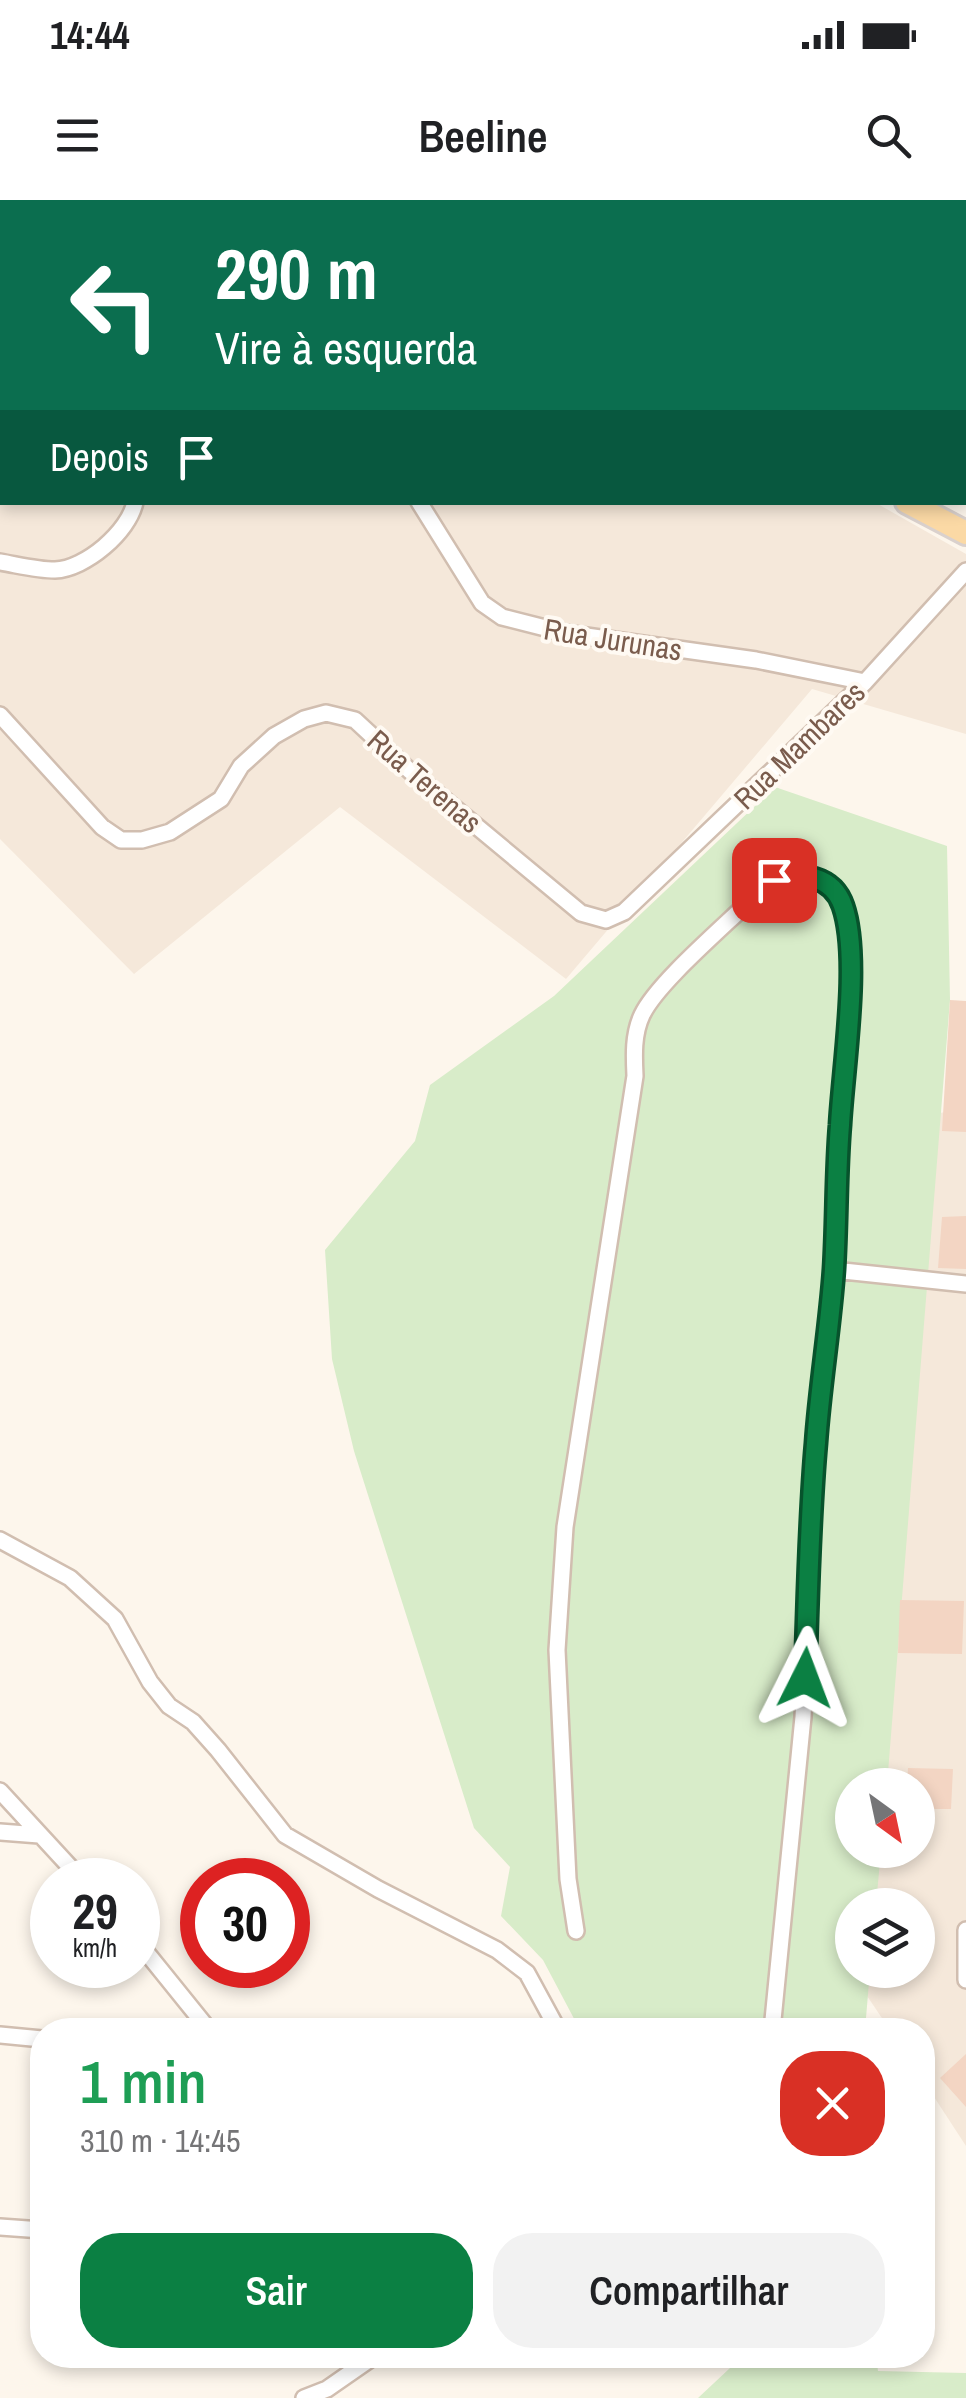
<!DOCTYPE html>
<html lang="pt">
<meta charset="utf-8">
<style>
:root{--surface:#fff;--page:#f2f2f2;--text:#202124;--muted:#757577;--accent:#0b8043}
body{margin:0;font-family:"Archivo Narrow",sans-serif;background:var(--page);color:var(--text);height:100vh;display:flex;flex-direction:column;font-size:38px;white-space:nowrap}
*{box-sizing:border-box;margin:0}
p{font-size:32px;color:var(--muted)}
.icon{flex:none;width:55px;height:55px;fill:none;stroke:currentColor;stroke-width:2;stroke-linecap:round;stroke-linejoin:round}
.map{position:relative;flex:1;overflow:hidden}
.panel{position:absolute;left:30px;top:1818px;width:905px;height:350px;display:flex;flex-direction:column;background:var(--surface);border-radius:40px;box-shadow:0 5px 15px #0003}
.panel>*{flex:none}
.banner{position:absolute;left:0px;top:0px;width:968px;height:305px;box-shadow:0 5px 15px #0003;background:#0b6e4f;color:#fff;overflow:hidden}
.needle{width:65px;rotate:147deg}
.fabs{position:absolute;left:835px;top:1568px;display:grid;gap:20px}
.fabs a{display:grid;place-items:center;width:100px;height:100px;border-radius:50%;background:var(--surface);box-shadow:0 5px 15px #0003;font-size:50px}
.speed{position:absolute;left:30px;top:1658px;display:flex;gap:20px;font-size:50px;font-weight:700;text-align:center}
.speed>*{display:grid;place-content:center;width:130px;height:130px;border-radius:50%;background:var(--surface);box-shadow:0 5px 15px #0003;line-height:1}
.speed small{font-size:25px;font-weight:400}
.speed .limit{border:15px solid #d22;background:#fff;color:#111}
.pin{position:absolute;display:grid;place-items:center;width:85px;height:85px;color:#fff;margin:-42px;border-radius:20px;box-shadow:0 5px 15px #0006}
.me{position:absolute;width:110px;margin:-55px;rotate:3deg;stroke-linejoin:round;filter:drop-shadow(0 0 8px #0008)}
.turn{display:flex;align-items:center;gap:35px;height:210px;padding:0 50px;font-size:45px}
.turn .icon{width:130px;height:130px;stroke-width:2.5}
.turn b{display:block;font-size:70px;line-height:85px}
.then{display:flex;align-items:center;height:95px;padding:0 50px;background:#0003;gap:20px;font-size:38px}
.round{display:grid;place-items:center;flex:none;width:105px;height:105px;border-radius:40px;background:var(--page)}
.summary{display:flex;align-items:center;justify-content:space-between;height:170px;padding:0 50px}
h1{font-size:60px;font-weight:600;line-height:75px;color:#1e9e55}
.cta{display:flex;gap:20px;margin-top:auto;padding:20px 50px}
.cta a{flex:1;height:115px;border-radius:40px;background:var(--accent);color:#fff;font-size:40px;font-weight:600;line-height:115px;text-align:center}
.cta a+a{background:var(--page);color:var(--text)}
.status{display:flex;justify-content:space-between;align-items:center;height:70px;padding:0 50px;background:var(--surface);direction:ltr}
.status svg{height:28px;fill:currentColor}
header{display:flex;justify-content:space-between;align-items:center;height:130px;padding:0 50px;background:var(--surface);font-size:45px;font-weight:600}
.map>svg:first-child{display:block}
</style>
<div class="status"><b>14:44</b><svg viewBox="0 0 49 12"><path d="M0 12V9h3v3zM5 12V6h3v6zM10 12V3h3v9zM15 12V0h3v12zM26 1h20v11H26zM47 4h2v5h-2z"/></svg></div>
<header><svg class="icon" aria-label="menu" viewBox="0 0 24 24"><path d="M4 6h16M4 12h16M4 18h16"/></svg>Beeline<svg class="icon" aria-label="search" viewBox="0 0 24 24"><circle cx="10" cy="10" r="6"/><path d="M15 15l6 6"/></svg></header>
<div class="map">
<svg width="966" height="2198" viewBox="0 0 966 2198">
<rect width="100%" height="100%" fill="#fdf6ec"/>
<path fill="#f5e8da" d="M0,0H966V270L965,2H2V100Z
M0,176L2,302L876,303L966,354V534L812,489L566,779L340,607L134,774L0,639Z
M966,908V1946L923,1880L922,1830H890L861,1787L863,1770H918V1705H866L870,1650H918V1585H874L914,918Z"/>
<path fill="#d8ecc9" d="M775,587L947,646L950,800L887,1585H852V1650H881L876,1705H852V1770H870L865,1830H580L543,1760L501,1716L510,1667L474,1628L354,1251L332,1159L325,1050L415,941L430,885L554,796Z
M727,2155H876L878,2171L966,2173V2198H698L730,2168Z"/>
<path fill="#f3d5c3" d="M950,800L966,801V932L942,931Z
M966,1016V1069L938,1068L942,1017Z
M900,1400L964,1401L962,1454L898,1453Z
M908,1568L953,1569L951,1609H918V1585H907Z
M966,1854V1907L940,1878Z"/>
<g fill="none" stroke-linecap="round" stroke-linejoin="round">
<defs>
<path id="minor" d="M698,0L719,2
M97,2L98,0
M401,2L406,0
M778,2L779,0
M965,40H966
M419,302L482,403L502,417L565,433L756,460L865,482
M0,362C18,365 37,370 55,370C85,369 129,332 135,302
M0,515L102,627L121,640H142L170,632L221,599L241,566L274,536L304,519L326,513L355,520L410,571L581,713L606,720L624,712L865,482L966,371
M834,1070L966,1084
M0,1340L70,1378L115,1419L150,1482L169,1506L193,1522L218,1550L285,1635L378,1689L497,1750L527,1773L558,1830
M0,1591L82,1680
M0,1632L39,1635
M966,1730V1780
M576,1731L568,1679L557,1450L565,1327L635,876C634,856 633,834 642,815C658,781 732,720 761,690L774,680L790,675H807L822,681L835,691L843,706L852,751L837,956L834,1070L816,1243L803,1517L772,1830
M138,1742L209,1830
M0,1835L42,1839
M0,2027L42,2030
M304,2198L327,2189L376,2155"/>
<path id="primary" d="M0,123L2,124
M0,166H2
M965,284H966
M907,302L966,333"/>
</defs>
<use href="#minor" stroke="#d1beb0" stroke-width="20"/>
<use href="#primary" stroke="#dad1cd" stroke-width="28"/>
<use href="#minor" stroke="#fff" stroke-width="15"/>
<use href="#primary" stroke="#fbd9a5" stroke-width="22"/>
</g>
<g fill="none" stroke-linecap="round" stroke-linejoin="round">
<defs>
<path id="route" d="M774,680C801,671 833,676 843,706C861,758 843,868 840,925C836,973 837,1021 834,1069C830,1127 820,1185 816,1243C809,1321 808,1400 805,1478"/>
</defs>
<use href="#route" stroke="#07532c" stroke-width="25"/>
<use href="#route" stroke="#0b8043" stroke-width="18"/>
</g>
<g text-anchor="middle" dominant-baseline="central" stroke-width="8" stroke-linejoin="round" paint-order="stroke">
<g font-size="30" fill="#7a5c4d" stroke="#fffaf3">
<text transform="translate(613 439) rotate(9)">Rua Jurunas</text>
<text transform="translate(799 545) rotate(-44)">Rua Mambares</text>
<text transform="translate(425 581) rotate(41)">Rua Terenas</text>
</g>
</g>
</svg>
<div class="fabs">
<a><svg class="needle" viewBox="-14 -14 28 28"><path d="M0-13l5 13h-10z" fill="#e53935"/><path d="M0 13l5-13h-10z" fill="#757577"/></svg></a>
<a><svg class="icon" aria-label="layers" viewBox="0 0 24 24"><path d="M12 4l9 5-9 5-9-5zM3 14l9 5 9-5"/></svg></a>
</div>
<div class="speed"><div>29<small>km/h</small></div><div class="limit">30</div></div>
<div class="pin" style="left:774px;top:680px;background:#d93025"><svg class="icon" aria-label="arrive" viewBox="0 0 24 24"><path d="M6 21V4h12l-3 4 3 4H6"/></svg></div>
<svg class="me" style="left:805px;top:1478px" viewBox="-20 -20 40 40"><path d="M0-17L14 15 0 8-14 15z" fill="#0b8043" stroke="#fff" stroke-width="4"/></svg>
<div class="banner">
<div class="turn"><svg class="icon" aria-label="left" viewBox="0 0 24 24"><path d="M17 20v-9H6M10 6l-5 5 5 5"/></svg><div><b>290 m</b>Vire à esquerda</div></div>
<div class="then">Depois<svg class="icon" aria-label="arrive" viewBox="0 0 24 24"><path d="M6 21V4h12l-3 4 3 4H6"/></svg></div>
</div>
<section class="panel">
<div class="summary"><div><h1>1 min</h1><p>310 m · 14:45</p></div><a class="round" style="background:#d93025;color:#fff"><svg class="icon" aria-label="close" viewBox="0 0 24 24"><path d="M6 6l12 12M18 6L6 18"/></svg></a></div>
<div class="cta"><a>Sair</a><a>Compartilhar</a></div>
</section>
</div>
